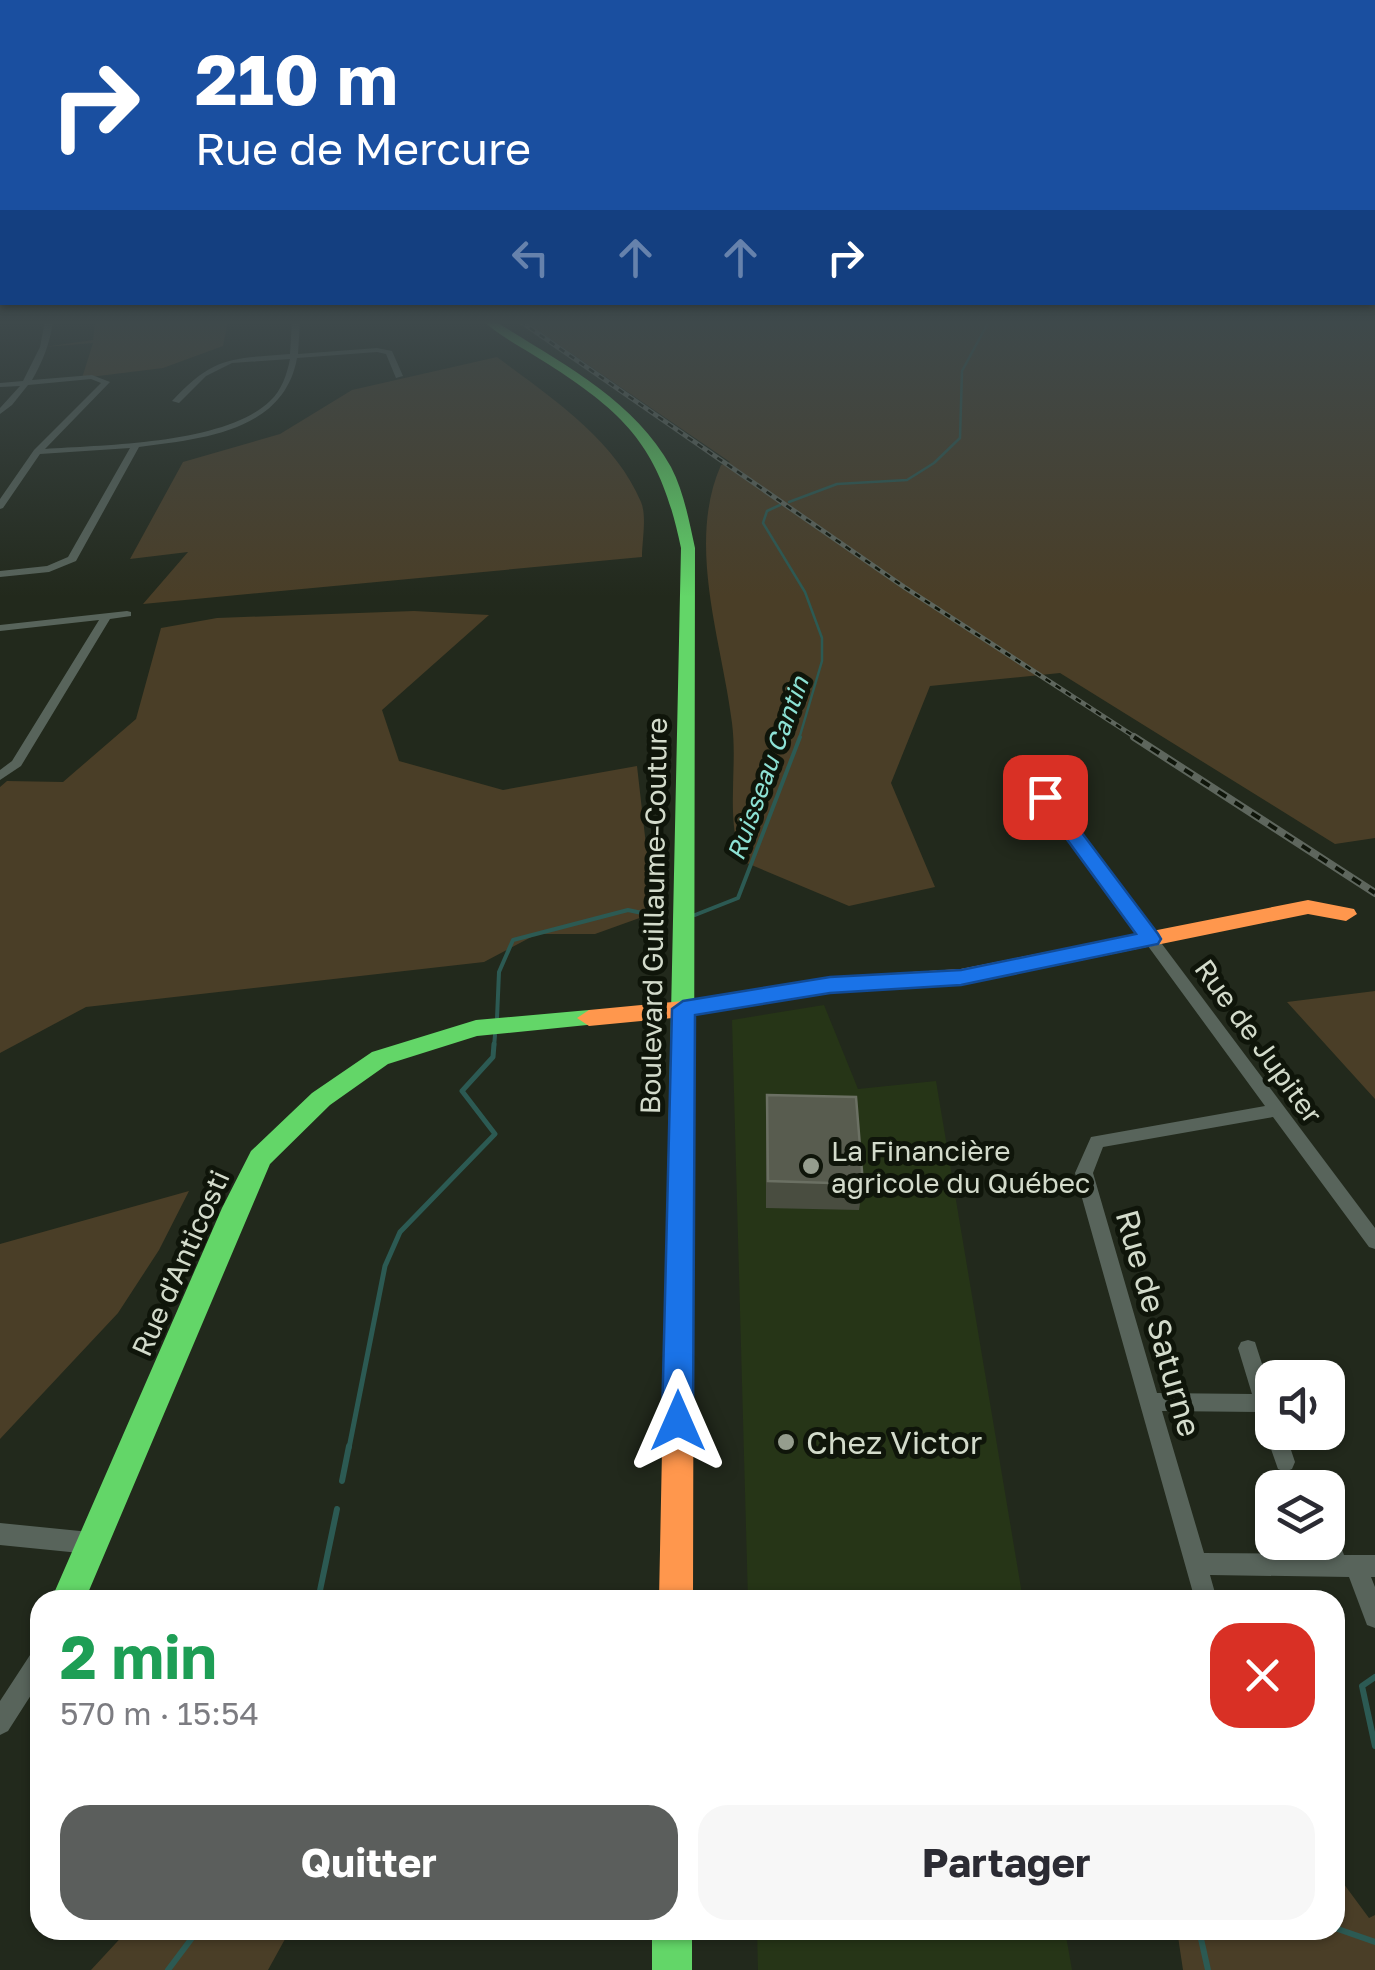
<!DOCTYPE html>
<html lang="fr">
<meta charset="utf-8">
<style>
:root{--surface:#fff;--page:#f7f7f7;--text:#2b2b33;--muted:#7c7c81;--accent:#5b5e5c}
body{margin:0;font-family:"Golos Text",sans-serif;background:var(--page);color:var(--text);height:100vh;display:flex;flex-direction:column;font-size:38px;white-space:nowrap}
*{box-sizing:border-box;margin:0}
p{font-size:32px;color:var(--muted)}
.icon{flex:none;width:55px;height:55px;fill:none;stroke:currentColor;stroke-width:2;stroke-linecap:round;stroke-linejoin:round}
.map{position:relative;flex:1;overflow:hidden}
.drawer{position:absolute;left:30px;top:1590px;width:1315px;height:350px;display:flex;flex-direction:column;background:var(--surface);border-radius:30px;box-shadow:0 2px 8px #0004}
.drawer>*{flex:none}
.guide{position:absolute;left:0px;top:0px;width:1375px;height:305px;box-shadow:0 2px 8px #0004;background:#1a4fa0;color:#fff;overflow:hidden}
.controls{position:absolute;left:1255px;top:1360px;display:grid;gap:20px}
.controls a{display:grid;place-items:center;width:90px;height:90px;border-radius:20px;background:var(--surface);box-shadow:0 2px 8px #0004;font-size:50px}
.pin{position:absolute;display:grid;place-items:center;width:85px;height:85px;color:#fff;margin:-42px;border-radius:20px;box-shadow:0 5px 15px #0006}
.me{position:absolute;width:110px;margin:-55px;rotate:0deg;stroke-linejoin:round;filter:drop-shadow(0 0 8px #0008)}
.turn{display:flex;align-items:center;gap:35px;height:210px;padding:0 30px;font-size:45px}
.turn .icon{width:130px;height:130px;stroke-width:2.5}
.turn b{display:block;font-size:70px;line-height:85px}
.lanes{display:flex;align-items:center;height:95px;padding:0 30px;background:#0003;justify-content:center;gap:50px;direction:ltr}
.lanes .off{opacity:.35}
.round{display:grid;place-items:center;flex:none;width:105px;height:105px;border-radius:30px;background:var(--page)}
.overview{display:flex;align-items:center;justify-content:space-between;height:170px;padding:0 30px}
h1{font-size:60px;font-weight:700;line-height:75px;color:#1e9e55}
.primary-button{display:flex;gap:20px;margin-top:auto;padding:20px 30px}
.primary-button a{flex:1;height:115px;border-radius:30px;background:var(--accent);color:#fff;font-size:40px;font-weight:700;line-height:115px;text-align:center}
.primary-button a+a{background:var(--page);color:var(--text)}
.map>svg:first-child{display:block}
</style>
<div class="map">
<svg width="1375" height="1970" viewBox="0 0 1375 1970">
<rect width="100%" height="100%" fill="#22291c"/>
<path fill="#263517" d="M824,1005L858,1089L936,1081L1023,1600H748L732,1020Z
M757,1930H1065L1072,1970H758Z"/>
<path fill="#4a3e27" d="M119,321H228L223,346L163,368L82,378L93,343L44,347L93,340L95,324Z
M524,321H1375V838L1335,844L1060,673L930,686L891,783L935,887L849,906L742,861C725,817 738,769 732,723C722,642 686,544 721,465L730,462Z
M497,357C549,396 615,439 641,502C647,516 642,541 642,557L143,604L188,552L130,559L183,462L280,434L352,390Z
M414,611L489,615L382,710L399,761L503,790L637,766L651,889L659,911L595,934H537L484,962L86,1007L0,1053V787L7,781L63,782L136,719L161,628L217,618Z
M1375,991V1099L1287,1002Z
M189,1191L159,1250L118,1313L0,1439V1244Z
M1335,1872L1369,1918L1375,1915V1970H1183L1177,1930H1335Z
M128,1930H290L268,1970H91Z"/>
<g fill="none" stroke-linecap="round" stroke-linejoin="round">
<path stroke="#2c5a53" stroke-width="2.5" d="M789,502L837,484L907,480L934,463L960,438L962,371L989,321
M780,505L767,511L763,523L805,592L822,638V661L799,739"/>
<path stroke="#2c5a53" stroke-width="4" d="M695,915L738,898L800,737
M497,1018L499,972L513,940L628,910L656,916
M494,1047L495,1035"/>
<path stroke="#2c5a53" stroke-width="5" d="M349,1448L385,1266L400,1232L495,1134L462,1091L493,1057L494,1044"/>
<path stroke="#2c5a53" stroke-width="6" d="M342,1481L349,1446
M318,1600L337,1509
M1375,1677L1362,1686L1375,1746
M1335,1928L1375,1942
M1199,1930L1208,1970
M168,1970L198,1930"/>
<path fill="#58645b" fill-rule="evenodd" d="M45,321H53C50,343 43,361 32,380L92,375L110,382L45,449C105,445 226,444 270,401C282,390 287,374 290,359L232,363L206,376L179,403L172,401C215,355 231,359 290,354L292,321H300L298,354L377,348L392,351L403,376L396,378L386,354L377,352L297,358C284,432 201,439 139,447L76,561L49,572L0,577V571L47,566L68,557L130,448L40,454L3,508L0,509V499L34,450L101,383L91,379L28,385L12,405L0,414V408L20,386L0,387V383L23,381L40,347Z
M127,611L131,612V616L110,619L21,766L0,780V770L12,761L99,620L0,631V625Z
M1029,771L1033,772L1375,1228V1249L1369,1247L1273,1117L1103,1147L1093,1173L1157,1393L1252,1394L1238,1348L1241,1342L1248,1340L1255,1342L1272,1395V1432H1285L1295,1462L1292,1469L1285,1472L1278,1469L1258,1412L1162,1411L1204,1553L1322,1554L1318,1542H1328V1530L1336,1532L1344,1555H1375V1577H1371L1375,1587V1628L1367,1625L1349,1577L1210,1575L1217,1600H1195L1075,1173L1091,1137L1265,1106L1025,778V772Z
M0,1523L90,1532L98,1535L101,1543L98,1551L90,1554L0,1545Z
M40,1648V1681L8,1731L0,1735V1701L32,1652Z"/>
<path fill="#63d668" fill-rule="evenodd" d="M483,321H495C559,362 633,398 671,467C684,492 689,521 695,548L694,1153L690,1160L681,1163L672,1160L668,1153L681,548C661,452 631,417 548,364C527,350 502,338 483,321Z
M589,1010L597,1012L601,1018L597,1024L477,1036L388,1064L330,1105L270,1164L85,1600H51L222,1208L251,1151L312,1093L372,1052L476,1020Z
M652,1930H692V1970H652Z"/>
<path fill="#ff974d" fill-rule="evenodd" d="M1308,900L1354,909L1357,914L1346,921L1308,914L961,985L830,993L683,1017L589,1026L577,1018L589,1010L683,1001L830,977L961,969Z
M681,1143L690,1146L694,1153L693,1600H659L668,1153L672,1146Z"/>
<defs>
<path id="rail-far1" d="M520,321L904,587L1138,739"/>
<path id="rail" d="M1134,737L1375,893"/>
</defs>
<use href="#rail-far1" stroke="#5e665d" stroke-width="5"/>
<use href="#rail" stroke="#5e665d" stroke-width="8"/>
<use href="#rail-far1" stroke="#0f150a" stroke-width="2.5" stroke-dasharray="6" stroke-linecap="butt"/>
<use href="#rail" stroke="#0f150a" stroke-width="4" stroke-dasharray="10" stroke-linecap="butt"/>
</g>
<path fill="#494d40" d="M767,1095L863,1184L859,1210L766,1208V1122Z"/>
<path fill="#585c4f" stroke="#6b7063" stroke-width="2.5" d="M767,1095L856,1097L863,1184L768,1181Z"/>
<linearGradient id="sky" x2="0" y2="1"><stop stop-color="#13170f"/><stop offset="0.54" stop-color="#3e494b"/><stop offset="1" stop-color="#3e494b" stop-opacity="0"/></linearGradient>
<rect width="1375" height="597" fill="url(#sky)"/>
<path fill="#1a73e8" stroke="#114b97" stroke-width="2.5" d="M1045,791L1052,793L1158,934L1161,939L1158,944L961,985L830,993L695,1015L693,1421L689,1431L678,1435L667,1431L662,1421L672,1009L683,1001L830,977L961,970L1136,934L1036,797Z"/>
<g fill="#959d8e" stroke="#0f150a" stroke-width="4">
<circle cx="811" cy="1166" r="10"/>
<circle cx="786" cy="1442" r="10"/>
</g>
<g text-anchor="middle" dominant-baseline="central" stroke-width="10" stroke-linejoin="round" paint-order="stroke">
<g font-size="25" font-style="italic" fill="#8de2d5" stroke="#0f150a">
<text transform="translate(767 768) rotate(-70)">Ruisseau Cantin</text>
</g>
<g font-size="28" fill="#d3dbcb" stroke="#0f150a">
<text transform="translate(653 916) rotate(-89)">Boulevard Guillaume-Couture</text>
<text transform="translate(1259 1041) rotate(54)">Rue de Jupiter</text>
<text transform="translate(180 1263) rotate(-66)">Rue d'Anticosti</text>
</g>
<g font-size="28" fill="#d3dbcb" stroke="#0f150a" text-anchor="start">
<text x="831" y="1150">La Financière<tspan x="831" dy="32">agricole du Québec</tspan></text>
</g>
<g font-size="32" fill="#d3dbcb" stroke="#0f150a">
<text transform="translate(1159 1323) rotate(74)">Rue de Saturne</text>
</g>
<g font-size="32" fill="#d3dbcb" stroke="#0f150a" text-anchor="start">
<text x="806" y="1442">Chez Victor</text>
</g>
</g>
</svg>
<div class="controls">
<a><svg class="icon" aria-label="sound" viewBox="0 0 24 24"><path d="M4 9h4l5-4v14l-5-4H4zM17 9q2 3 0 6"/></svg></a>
<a><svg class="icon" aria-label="layers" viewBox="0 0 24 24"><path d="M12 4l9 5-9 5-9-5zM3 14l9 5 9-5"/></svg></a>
</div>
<div class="pin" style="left:1045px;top:797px;background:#d93025"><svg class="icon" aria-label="arrive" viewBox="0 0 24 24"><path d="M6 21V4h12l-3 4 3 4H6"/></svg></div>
<svg class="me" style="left:678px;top:1421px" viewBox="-20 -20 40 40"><path d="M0-17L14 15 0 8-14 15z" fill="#1a73e8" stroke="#fff" stroke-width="4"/></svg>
<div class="guide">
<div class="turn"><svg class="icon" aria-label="right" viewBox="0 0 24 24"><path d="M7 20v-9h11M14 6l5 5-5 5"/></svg><div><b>210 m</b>Rue de Mercure</div></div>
<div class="lanes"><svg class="icon off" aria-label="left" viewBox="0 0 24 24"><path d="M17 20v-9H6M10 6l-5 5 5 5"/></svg><svg class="icon off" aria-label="ahead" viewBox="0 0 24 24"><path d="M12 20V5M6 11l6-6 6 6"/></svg><svg class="icon off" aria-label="ahead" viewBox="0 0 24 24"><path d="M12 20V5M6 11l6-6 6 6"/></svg><svg class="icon" aria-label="right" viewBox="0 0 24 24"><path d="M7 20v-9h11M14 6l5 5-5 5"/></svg></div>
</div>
<section class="drawer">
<div class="overview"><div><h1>2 min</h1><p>570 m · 15:54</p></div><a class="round" style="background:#d93025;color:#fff"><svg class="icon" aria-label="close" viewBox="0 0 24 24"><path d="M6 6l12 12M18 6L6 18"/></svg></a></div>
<div class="primary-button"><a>Quitter</a><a>Partager</a></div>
</section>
</div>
